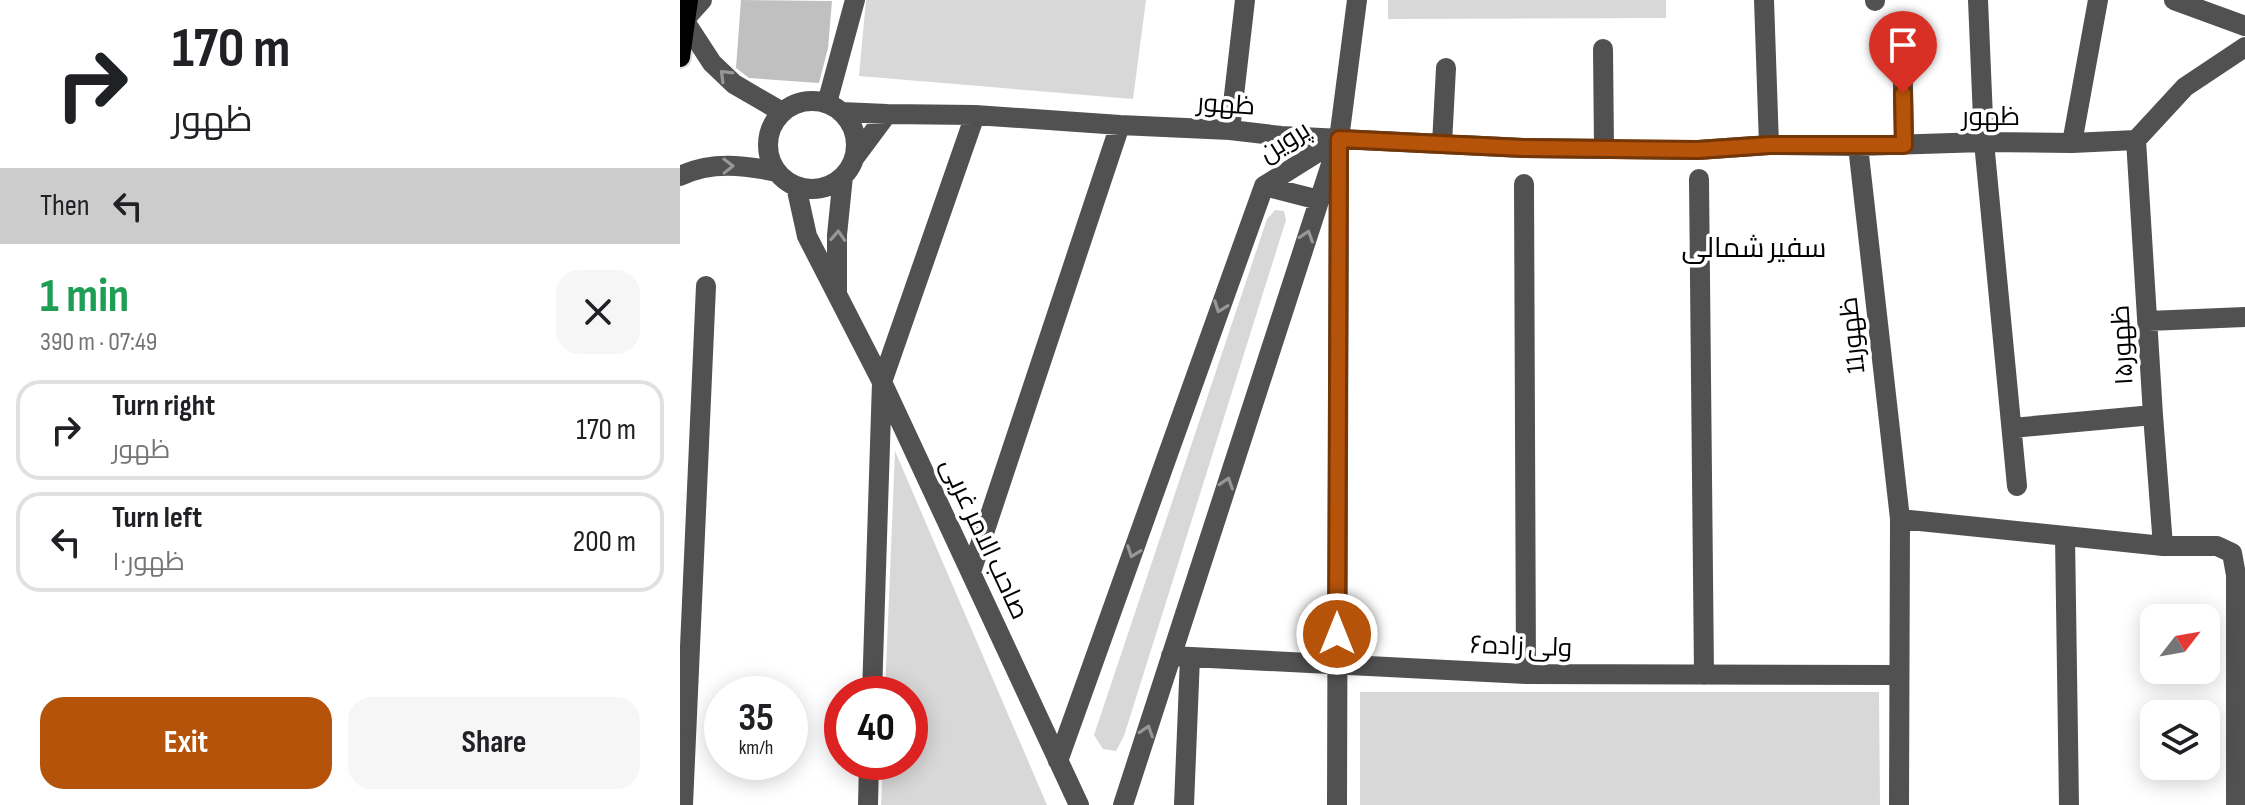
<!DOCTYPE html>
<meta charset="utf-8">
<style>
:root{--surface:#fff;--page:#f6f6f6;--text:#202124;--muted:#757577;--line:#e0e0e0;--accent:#b45309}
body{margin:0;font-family:"Sofia Sans Condensed",Cairo,sans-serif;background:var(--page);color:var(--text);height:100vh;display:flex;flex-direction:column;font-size:30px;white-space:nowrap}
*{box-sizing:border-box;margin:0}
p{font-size:26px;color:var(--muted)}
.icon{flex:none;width:44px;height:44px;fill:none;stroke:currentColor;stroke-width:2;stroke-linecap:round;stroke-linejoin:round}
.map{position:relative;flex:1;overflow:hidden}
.sheet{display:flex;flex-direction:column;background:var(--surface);width:680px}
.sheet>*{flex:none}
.top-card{background:#fff;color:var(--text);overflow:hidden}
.needle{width:52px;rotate:59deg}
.fabs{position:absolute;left:1460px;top:604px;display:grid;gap:16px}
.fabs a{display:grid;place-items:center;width:80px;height:80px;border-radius:16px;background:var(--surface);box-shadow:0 4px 20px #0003;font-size:40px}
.speed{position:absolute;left:24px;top:676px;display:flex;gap:16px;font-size:40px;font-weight:700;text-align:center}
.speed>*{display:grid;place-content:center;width:104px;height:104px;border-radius:50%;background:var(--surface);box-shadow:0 4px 20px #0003;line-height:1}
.speed small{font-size:20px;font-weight:400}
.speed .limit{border:12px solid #d22;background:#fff;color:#111}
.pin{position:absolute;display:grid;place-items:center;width:68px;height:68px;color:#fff;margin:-82px -34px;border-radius:50% 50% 50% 0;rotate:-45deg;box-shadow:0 0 8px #0007}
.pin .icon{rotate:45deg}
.me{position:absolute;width:88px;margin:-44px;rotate:0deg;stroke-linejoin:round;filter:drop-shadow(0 0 6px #0008)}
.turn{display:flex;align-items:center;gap:28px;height:168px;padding:0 40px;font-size:36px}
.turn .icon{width:104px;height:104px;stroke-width:2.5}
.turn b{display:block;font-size:56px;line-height:68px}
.then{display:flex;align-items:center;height:76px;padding:0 40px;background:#0003;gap:16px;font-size:30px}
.round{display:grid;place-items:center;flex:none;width:84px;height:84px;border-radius:24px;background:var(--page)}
.overview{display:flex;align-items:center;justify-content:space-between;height:136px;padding:0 40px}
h1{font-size:48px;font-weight:700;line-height:60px;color:#1e9e55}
.cta{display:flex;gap:16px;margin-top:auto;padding:16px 40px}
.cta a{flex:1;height:92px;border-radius:24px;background:var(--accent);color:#fff;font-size:32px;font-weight:700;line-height:92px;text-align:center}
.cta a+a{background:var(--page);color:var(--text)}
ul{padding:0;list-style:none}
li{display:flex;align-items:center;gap:24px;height:100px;margin:0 16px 12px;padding:0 24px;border:4px solid var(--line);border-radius:24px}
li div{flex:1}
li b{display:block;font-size:30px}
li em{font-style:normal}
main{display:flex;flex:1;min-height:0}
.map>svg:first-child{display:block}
</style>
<main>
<section class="sheet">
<div class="top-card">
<div class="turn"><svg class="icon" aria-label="right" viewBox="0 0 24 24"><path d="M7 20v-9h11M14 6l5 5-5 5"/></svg><div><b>170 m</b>ظهور</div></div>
<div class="then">Then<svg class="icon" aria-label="left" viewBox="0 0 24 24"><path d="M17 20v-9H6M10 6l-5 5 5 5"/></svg></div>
</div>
<div class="overview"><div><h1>1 min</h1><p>390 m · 07:49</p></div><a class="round"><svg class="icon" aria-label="close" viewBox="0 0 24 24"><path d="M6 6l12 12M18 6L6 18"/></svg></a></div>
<ul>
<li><svg class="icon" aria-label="right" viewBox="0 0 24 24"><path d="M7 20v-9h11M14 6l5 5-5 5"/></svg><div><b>Turn right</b><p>ظهور</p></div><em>170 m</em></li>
<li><svg class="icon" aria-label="left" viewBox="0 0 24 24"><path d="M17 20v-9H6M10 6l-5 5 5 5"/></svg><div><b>Turn left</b><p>ظهور۱۰</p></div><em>200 m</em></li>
</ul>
<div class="cta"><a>Exit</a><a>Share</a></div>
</section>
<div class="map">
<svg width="1565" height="805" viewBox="0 0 1565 805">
<rect width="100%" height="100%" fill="#fff"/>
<path fill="#d8d8d8" d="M186,0H466L453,99L179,76Z
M708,0H986V18L708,19Z
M595,210L604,211L606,220L444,736L436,751L423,749L414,735L587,219Z
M215,451L367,805H201L203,762H230V694H205Z
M680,692H1199L1200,805H680Z"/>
<path fill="#c0c0c0" d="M61,0L152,1L148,48L139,83L69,78L56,68Z"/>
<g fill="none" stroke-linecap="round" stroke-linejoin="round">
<defs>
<path id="major" d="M0,57L8,0"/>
</defs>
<use href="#major" stroke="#dbdbdb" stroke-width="24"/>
<path stroke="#515151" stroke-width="20" d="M22,0L4,20L32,63L54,84L102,112
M1084,0L1089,145
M1298,0L1304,142L1337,486
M1494,0L1565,26
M1195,1V0
M1222,29L1224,145
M923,49L924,148
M88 145a44 44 0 1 1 88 0a44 44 0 1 1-88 0Z
M147,103L175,0
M161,112L207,114L295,115L440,125L550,130L601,136L843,148L1018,150L1089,145L1178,146L1304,142L1392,143L1456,140L1505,87L1565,47
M550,130L565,0
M1456,140L1473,415L1483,546
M1392,143L1418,0
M762,144L766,68
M1178,146L1220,519L1219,805
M175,157L207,114
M0,176C31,161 64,165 97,172
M1019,179L1024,675
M844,184L846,674
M116,186L127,236L202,382L399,805
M584,186L639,200
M157,292V235L163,176
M1468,321L1565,317
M1332,428L1473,415
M1220,519L1483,546H1537L1552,553L1556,575V805
M1385,536L1389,805
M291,572L440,125
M491,656L846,674L1219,675
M192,694L202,382L295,115
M378,761L584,186L659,139
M3,805L26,286
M188,805L189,762
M443,805L653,158
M504,805L510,657
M657,805L659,139L677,0"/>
<use href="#major" stroke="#000" stroke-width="20"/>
</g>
<defs><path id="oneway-chevron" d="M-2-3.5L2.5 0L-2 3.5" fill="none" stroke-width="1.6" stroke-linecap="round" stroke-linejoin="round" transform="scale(2)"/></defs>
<g stroke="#979797">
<use href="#oneway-chevron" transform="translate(45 75) rotate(-135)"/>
<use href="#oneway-chevron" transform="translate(48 166) rotate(-1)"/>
<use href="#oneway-chevron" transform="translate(158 236) rotate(-87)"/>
<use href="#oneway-chevron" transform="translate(627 236) rotate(-72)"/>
<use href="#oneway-chevron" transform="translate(540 307) rotate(110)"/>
<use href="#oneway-chevron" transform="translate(547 483) rotate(-72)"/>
<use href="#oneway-chevron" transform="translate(453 552) rotate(110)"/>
<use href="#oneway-chevron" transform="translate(467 731) rotate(-72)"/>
</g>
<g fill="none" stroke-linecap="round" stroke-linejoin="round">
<defs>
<path id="route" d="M657,634L659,139L843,148L1018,150L1089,145H1224L1223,93"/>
</defs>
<use href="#route" stroke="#753606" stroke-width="20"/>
<use href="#route" stroke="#b45309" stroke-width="14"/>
</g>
<g text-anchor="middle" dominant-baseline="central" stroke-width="7" stroke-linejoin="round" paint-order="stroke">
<g font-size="26" fill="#000" stroke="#fff">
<text transform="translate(546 105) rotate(4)">ظهور</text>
<text x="1311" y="117">ظهور</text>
<text transform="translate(605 142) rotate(-32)">پروین</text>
<text transform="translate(1173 335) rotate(-96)">11ظهور</text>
<text transform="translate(1443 345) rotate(-93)">ظهور۱۵</text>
<text transform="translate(304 539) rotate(65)">صاحب الامر غربی</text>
<text transform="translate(841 647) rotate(2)">ولی زاده۶</text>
</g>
<g font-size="28" fill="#000" stroke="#fff">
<text x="1074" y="248">سفیر شمالی</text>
</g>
</g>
</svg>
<div class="fabs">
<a><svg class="needle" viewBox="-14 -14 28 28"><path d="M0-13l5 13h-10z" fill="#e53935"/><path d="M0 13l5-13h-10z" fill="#757577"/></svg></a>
<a><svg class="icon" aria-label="layers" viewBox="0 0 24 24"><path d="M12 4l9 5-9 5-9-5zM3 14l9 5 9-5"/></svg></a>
</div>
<div class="speed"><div>35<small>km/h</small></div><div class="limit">40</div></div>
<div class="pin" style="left:1223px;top:93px;background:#d93025"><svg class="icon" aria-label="arrive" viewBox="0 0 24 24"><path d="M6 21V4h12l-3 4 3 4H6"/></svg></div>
<svg class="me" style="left:657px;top:634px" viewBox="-20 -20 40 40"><circle r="17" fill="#b45309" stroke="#fff" stroke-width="3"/><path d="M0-11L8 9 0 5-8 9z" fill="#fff"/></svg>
</div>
</main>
